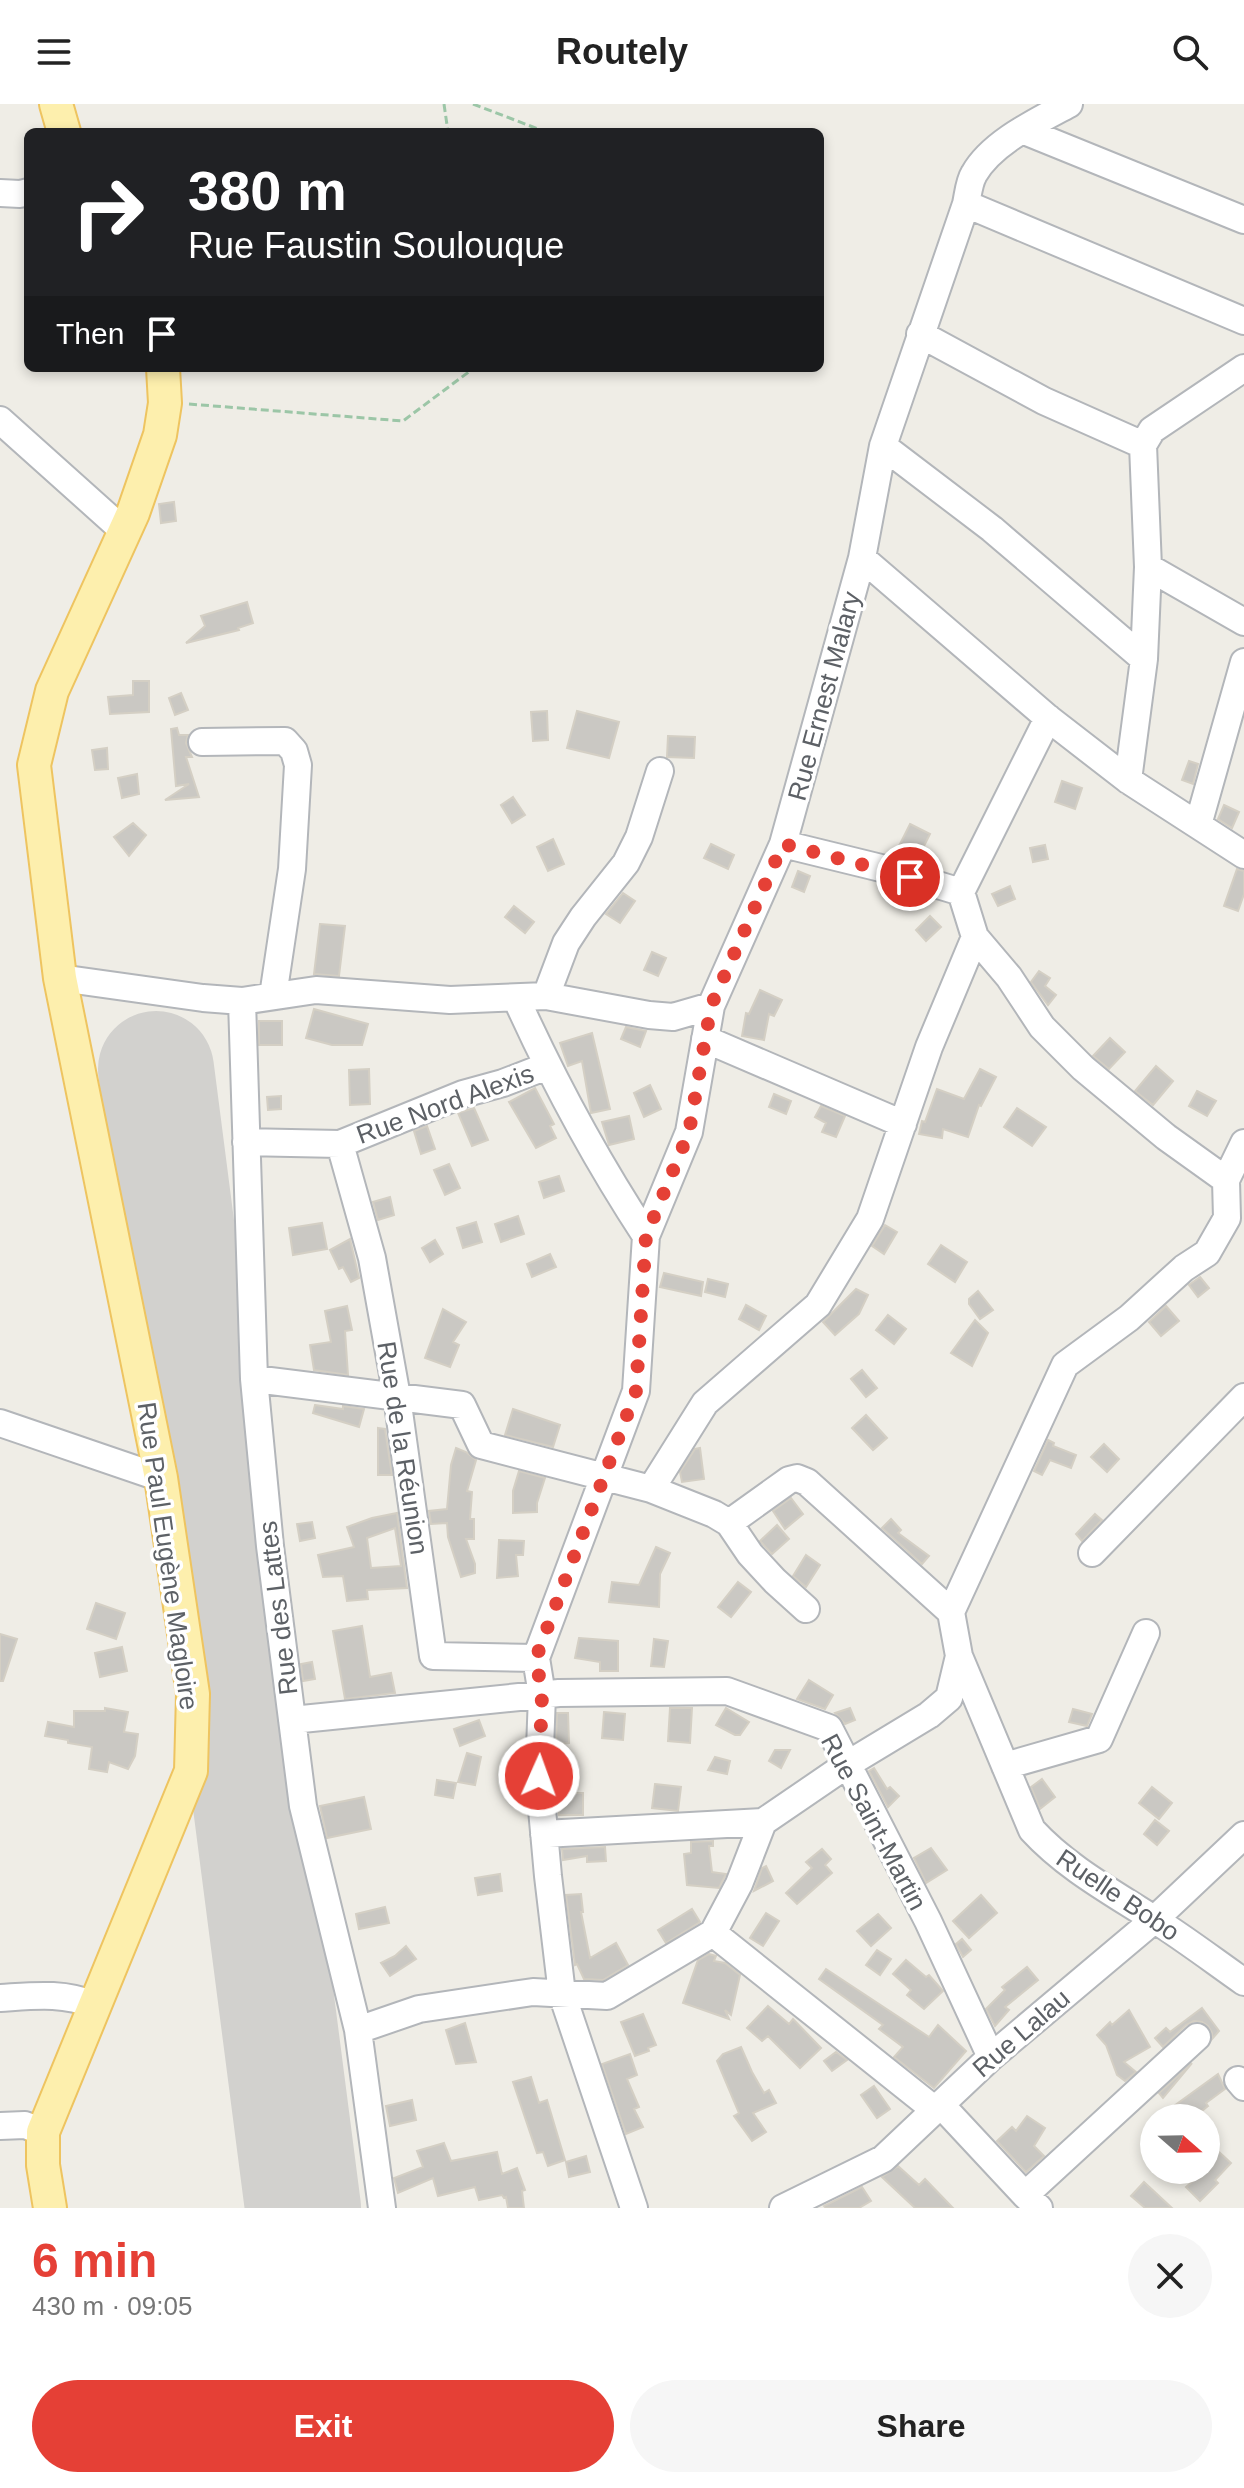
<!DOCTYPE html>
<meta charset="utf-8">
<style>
:root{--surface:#fff;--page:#f6f6f6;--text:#222;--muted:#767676;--accent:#e54036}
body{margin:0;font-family:Helvetica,sans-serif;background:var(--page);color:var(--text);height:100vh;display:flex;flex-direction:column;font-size:30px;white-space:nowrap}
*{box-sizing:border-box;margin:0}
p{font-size:26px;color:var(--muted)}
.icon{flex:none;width:44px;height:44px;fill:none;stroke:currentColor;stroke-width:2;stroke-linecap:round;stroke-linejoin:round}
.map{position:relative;height:2104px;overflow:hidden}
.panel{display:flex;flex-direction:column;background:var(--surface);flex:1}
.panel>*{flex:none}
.banner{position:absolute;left:24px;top:24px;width:800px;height:244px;border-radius:12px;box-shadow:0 4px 12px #0003;background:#202124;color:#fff;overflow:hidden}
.needle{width:52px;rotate:110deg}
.tools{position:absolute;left:1140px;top:2000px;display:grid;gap:16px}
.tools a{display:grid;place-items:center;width:80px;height:80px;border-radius:50%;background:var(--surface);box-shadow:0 4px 12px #0003;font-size:40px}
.pin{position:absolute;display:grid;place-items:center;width:68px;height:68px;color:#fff;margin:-34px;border:4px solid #fff;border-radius:50%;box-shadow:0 2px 8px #0007}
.me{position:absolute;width:88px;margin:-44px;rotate:2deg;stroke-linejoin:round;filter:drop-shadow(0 0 6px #0008)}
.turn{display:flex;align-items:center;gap:28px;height:168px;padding:0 32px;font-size:36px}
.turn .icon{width:104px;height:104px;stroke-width:2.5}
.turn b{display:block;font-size:56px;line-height:68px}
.then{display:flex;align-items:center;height:76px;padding:0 32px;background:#0003;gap:16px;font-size:30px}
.round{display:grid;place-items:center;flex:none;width:84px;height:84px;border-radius:42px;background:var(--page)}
.summary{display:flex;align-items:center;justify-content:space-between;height:136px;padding:0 32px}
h1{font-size:48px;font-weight:700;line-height:60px;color:var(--accent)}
.button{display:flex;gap:16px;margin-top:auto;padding:16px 32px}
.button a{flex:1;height:92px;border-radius:48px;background:var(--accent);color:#fff;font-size:32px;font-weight:700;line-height:92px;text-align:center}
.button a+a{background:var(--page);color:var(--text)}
header{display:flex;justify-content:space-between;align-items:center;height:104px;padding:0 32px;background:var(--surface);font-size:36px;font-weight:700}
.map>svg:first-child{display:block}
</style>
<header><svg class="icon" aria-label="menu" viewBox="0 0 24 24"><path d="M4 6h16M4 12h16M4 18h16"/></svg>Routely<svg class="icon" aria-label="search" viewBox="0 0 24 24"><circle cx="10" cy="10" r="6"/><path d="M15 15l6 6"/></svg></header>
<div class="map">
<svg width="1244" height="2104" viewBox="0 0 1244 2104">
<rect width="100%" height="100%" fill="#efede6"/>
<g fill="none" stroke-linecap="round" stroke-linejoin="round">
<path stroke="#d2d1ce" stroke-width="116" d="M156,965L303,2104"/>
</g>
<path fill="#cac8c3" stroke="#d4cfc4" stroke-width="2" fill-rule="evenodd" d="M174,398L176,417L161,419L159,400Z
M247,498L253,519L238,524L239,526L186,539L205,522L201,512Z
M133,577H149V608L110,610L108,593L133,591Z
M181,589L188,606L175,611L169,594Z
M547,607L548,636L533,637L531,608Z
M577,607L619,618L609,654L567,644Z
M177,624L179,631H188L186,639L192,653H186L199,693L165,696L189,680L176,682L171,625Z
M668,632L695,633L694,654L667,653Z
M107,644L108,665L95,666L92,646Z
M1189,657L1198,660L1193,680L1182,676Z
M137,670L139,690L122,694L118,674Z
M1062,677L1082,684L1075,705L1055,698Z
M513,693L525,711L512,719L501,701Z
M1224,701L1239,708L1232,724L1218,715Z
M133,719L146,731L129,752L114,733Z
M910,720L930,730L918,754L898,744Z
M553,735L564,760L548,767L537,743Z
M711,740L734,751L728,765L704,754Z
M1045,741L1048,755L1033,758L1030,744Z
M1237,765L1244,767V790L1238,807L1224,802Z
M798,767L810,772L804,788L792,783Z
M1010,782L1015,795L998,802L992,790Z
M623,789L635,797L620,819L606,810Z
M514,802L534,818L525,829L505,813Z
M930,812L941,823L926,837L916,826Z
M320,820L345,822L339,872L314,870Z
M652,848L666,854L658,872L644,866Z
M1039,867L1050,874L1045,882L1056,891L1048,901L1031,878Z
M760,886L782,896L774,912L769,910L764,936L742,932L746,909L749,910Z
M314,905L368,920L362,941H332L306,934Z
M259,917H282V941H259Z
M626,923L646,927L640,943L621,935Z
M592,929L610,1005L591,1009L582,957L568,962L560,939Z
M1110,934L1125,948L1109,965L1093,952Z
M1156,962L1173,977L1153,1001L1135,987Z
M369,965L370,1000L350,1001L349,966Z
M980,965L996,973L981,1002L979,1001L968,1033L943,1025L942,1034L919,1030L922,1017L925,1018L937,985L964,995Z
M650,981L661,1005L644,1013L634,989Z
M535,984L554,1020L550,1022L556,1034L536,1044L509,998Z
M1197,987L1216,997L1207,1012L1189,1002Z
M774,990L791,997L786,1010L769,1003Z
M281,992V1005L268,1006L267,993Z
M821,1002L845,1012L836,1033L822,1028L826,1019L815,1013Z
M474,1004L488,1036L472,1042L458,1009Z
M1017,1004L1046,1023L1032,1042L1004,1023Z
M629,1012L634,1035L609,1041L602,1018Z
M427,1022L435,1045L421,1050L414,1027Z
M449,1060L460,1084L445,1091L434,1066Z
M559,1072L564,1087L544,1094L539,1078Z
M390,1093L394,1111L378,1116L373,1098Z
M518,1112L524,1130L501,1138L495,1120Z
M476,1118L482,1138L463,1144L457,1124Z
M322,1119L327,1145L293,1151L289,1124Z
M885,1121L897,1128L884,1150L872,1142Z
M350,1135L359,1174L351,1178L343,1163L339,1165L330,1146Z
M435,1136L443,1150L430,1158L422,1144Z
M941,1141L967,1158L955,1178L928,1160Z
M550,1150L556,1163L532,1173L527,1160Z
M664,1169L703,1178L701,1192L660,1183Z
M1200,1173L1209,1184L1198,1193L1189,1181Z
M708,1175L728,1180L725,1193L705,1188Z
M856,1185L868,1191L859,1210L835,1231L823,1218Z
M978,1187L993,1206L980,1215L969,1200V1195Z
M746,1201L766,1212L759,1226L739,1215Z
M347,1202L352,1226L345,1227L348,1271L314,1266L310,1241L331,1238L325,1207Z
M1166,1202L1179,1217L1161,1232L1149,1218Z
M443,1205L466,1218L453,1238L459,1241L450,1263L425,1254Z
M888,1211L906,1225L894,1240L876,1226Z
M975,1216L988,1229L972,1262L951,1249Z
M862,1266L877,1284L866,1293L851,1275Z
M315,1301L343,1305V1302L364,1305L359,1323L313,1309Z
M513,1305L560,1321L553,1343L505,1331Z
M866,1311L887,1334L873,1346L852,1324Z
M378,1324L385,1325L392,1371H378Z
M1048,1336L1054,1339L1053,1342L1076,1351L1071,1364L1050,1356L1042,1371L1034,1367Z
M1104,1340L1119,1355L1107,1368L1091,1353Z
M456,1344L466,1348L476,1356L467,1387L472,1388L470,1415H474V1435H466L475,1460V1469L461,1473L448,1433L447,1419L431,1420L429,1407L447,1405L451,1361Z
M700,1344L704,1375L682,1378L680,1368L695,1345Z
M519,1367L545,1374L537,1399V1408L513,1409V1387Z
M791,1394L803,1410L785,1425L773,1407Z
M397,1409L407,1484L367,1486L368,1495L347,1497L343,1472L323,1473L318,1451L354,1443L347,1423L372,1414ZM395,1424L401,1462L371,1464L367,1434Z
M1095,1410L1102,1416L1082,1437L1076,1430Z
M891,1415L901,1426L898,1429L929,1452L922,1460L882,1424Z
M312,1418L315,1434L300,1437L297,1420Z
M777,1421L789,1435L772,1450L760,1437Z
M499,1436L524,1437L523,1451H516L518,1472L497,1474Z
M656,1443L670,1449L660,1470L659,1503L609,1498L612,1478L639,1481Z
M806,1451L820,1461L806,1483L793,1472Z
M738,1478L751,1488L731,1513L718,1503Z
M96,1499L125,1509L116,1535L87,1525Z
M362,1522L370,1573L391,1569L395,1589L345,1595L333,1527Z
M0,1530L17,1535L3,1577H0Z
M579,1534L618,1537V1567H600V1558L575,1554Z
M654,1535L668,1537L664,1563L651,1562Z
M122,1543L127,1567L100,1573L95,1549Z
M312,1558L315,1575L303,1577L301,1560Z
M809,1576L833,1591L825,1605L797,1595Z
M105,1604L128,1608L124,1628L138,1630L135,1652L128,1665L109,1658L107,1668L89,1665L92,1643L68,1639V1636L45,1632L48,1618L74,1623V1607H105Z
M670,1604H692L690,1639L668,1637Z
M726,1604L749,1618L740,1631H735L716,1621Z
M850,1604L855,1616L845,1620L835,1609Z
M1073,1605L1092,1610L1087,1622L1069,1618Z
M604,1608L625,1610L623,1636L602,1634Z
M557,1609H568L569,1639L556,1640Z
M479,1616L485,1632L460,1642L454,1625Z
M775,1646H790L781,1664L769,1657Z
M467,1649L481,1653L475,1681L458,1678Z
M715,1653L730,1657L727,1670L708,1666Z
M874,1664L887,1685L890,1683L899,1692L888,1703L869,1667Z
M1042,1675L1055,1693L1040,1705L1031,1683Z
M437,1676L456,1679L453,1694L435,1691Z
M655,1680L681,1683L678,1707L652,1704Z
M1152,1683L1172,1699L1159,1715L1139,1699Z
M557,1689H583V1711H559Z
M364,1693L371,1725L327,1734L320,1702Z
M1155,1716L1169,1727L1157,1741L1144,1730Z
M713,1737V1742H709L712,1768L726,1770L719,1784L687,1781L684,1750L691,1749V1738Z
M605,1743L606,1757L587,1758V1752L563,1756L562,1745Z
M931,1744L947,1766L926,1779L914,1754Z
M822,1745L831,1755L825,1761L832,1769L797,1800L786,1789L812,1764L806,1758Z
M766,1762L773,1777L754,1787L762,1764Z
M500,1770L502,1787L478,1791L475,1774Z
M581,1790L583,1808H581L590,1854L616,1839L628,1861L603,1876L584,1875L577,1860L575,1861L566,1791Z
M981,1791L997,1809L969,1834L953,1817Z
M385,1803L389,1819L359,1825L356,1810Z
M692,1805L700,1818L666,1839L658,1826Z
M766,1809L779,1817L763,1842L750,1834Z
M878,1810L891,1824L871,1842L857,1827Z
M962,1835L971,1846L963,1853L956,1840Z
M406,1842L416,1855L390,1872L381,1859L395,1852Z
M877,1846L891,1855L880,1871L866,1861Z
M709,1850L716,1852L714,1857L725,1859L740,1871L731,1911L725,1906L729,1915L683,1899L698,1856Z
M906,1856L926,1873L929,1871L943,1887L924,1905L907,1891L911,1886L893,1870Z
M1027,1863L1038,1876L1005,1903L1009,1906L995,1922L986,1905L1005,1886L1002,1883Z
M826,1865L929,1933L938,1921L966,1947L934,1984L894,1953L903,1943L879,1925L883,1921L819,1875Z
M768,1902L789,1920L793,1915L821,1944L800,1964L768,1932L762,1937L747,1924Z
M1202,1904L1219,1927L1212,1935V1929L1208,1922L1202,1918L1194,1917L1186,1921L1163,1943L1155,1934L1166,1924L1170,1928Z
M1129,1906L1150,1943L1124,1958L1136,1968L1125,1977L1117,1971L1106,1941L1097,1931L1110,1918L1112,1921Z
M643,1910L656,1941L648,1944L649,1947L635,1952L621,1918Z
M465,1919L476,1958L456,1960L446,1926Z
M741,1943L752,1968L764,1989L769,1986L776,1999L753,2009L766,2028L752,2037L734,2012L739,2009L717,1957L723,1950Z
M836,1948L847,1956L832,1967L824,1957Z
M630,1950L637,1971L627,1975L639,2003L634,2005L643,2023L626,2030L602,1960Z
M1192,1959L1163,1994L1159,1989Z
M1218,1970L1225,1985L1206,1999L1208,2002L1193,2014H1184L1174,2002Z
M531,1973L539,1999L547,1996L565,2056L548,2062L543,2048L537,2049L513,1978Z
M874,1982L890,2005L877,2014L861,1991Z
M412,1996L416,2016L390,2022L386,2002Z
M1027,2012L1045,2024L1034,2042L1044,2052L1026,2068L997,2037L1012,2023L1016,2027Z
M444,2039L451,2057L497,2048L502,2070L517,2064L525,2086L522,2087L524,2104H508L506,2093L504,2094L502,2091L479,2096L475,2083L438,2092L433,2074L398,2089L394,2074L423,2063L417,2047Z
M1218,2047L1231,2059L1215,2076L1218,2079L1200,2097L1186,2083L1206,2066V2061Z
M586,2052L590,2068L569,2073L566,2058Z
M898,2062L919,2081L925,2075L953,2104H915L882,2073Z
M1144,2078L1172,2104H1145L1131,2092Z
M862,2083L871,2097L859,2104H826L824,2102Z"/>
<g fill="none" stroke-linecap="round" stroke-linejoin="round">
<defs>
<path id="minor" d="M1022,26L1244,116
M0,89L20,90L28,88
M966,100L1244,217
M920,230L1044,297L1143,341
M0,316L125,428
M883,342L992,425L1144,555
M862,454L1048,614L1128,676L1244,751
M1148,463L1244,518
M202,638L285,637L294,647L298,661L292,765L273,892
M1128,676L1144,555L1148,463L1143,341L1152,326L1244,264
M1198,721L1244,558
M783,740L885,765L961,788L975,833L1009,873L1042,923L1083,964L1166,1033L1226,1076L1227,1114
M961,788L1048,614
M60,874L203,894L242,897L316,886L450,896L546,892L649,911L673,913L711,902
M546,892L566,839L583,813L626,759L639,733L660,667
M516,894C553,976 596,1056 646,1132
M242,897L254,1275L270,1442L303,1702L358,1926L382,2104
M705,935L903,1020
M246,1038L340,1040L463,990L503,979L547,962
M340,1040L372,1154L397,1293L433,1552L536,1554
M1226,1076L1244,1039
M254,1275L462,1301L481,1341L651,1385L705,1299L818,1201L870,1115L929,943L975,833
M0,1319L161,1374
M651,1385L714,1410L729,1419L750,1450L775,1477L806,1505
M729,1419L789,1376L797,1374L807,1378L951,1508
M1092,1449L1244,1293
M959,1552L1032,1726C1066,1763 1110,1787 1152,1814C1184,1834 1214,1857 1244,1878
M292,1616L559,1589L727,1587L829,1624L928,1817L991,1953
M1005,1662L1099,1635L1146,1529
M544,1730L763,1718
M713,1829L935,2006
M0,1894C33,1892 63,1888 94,1901
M358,1926L419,1905L533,1888L607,1892L713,1829L739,1780L763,1718L848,1660L929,1611L949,1594L959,1552L951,1508L1065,1261L1129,1214L1184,1164L1207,1149L1227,1114
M1238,1976L1244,1983
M942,2002L1025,2091L1039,2104
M0,2022L25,2021L43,2028
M1025,2091L1197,1933
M634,2104L562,1890L548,1772L539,1672L542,1591L536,1554L636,1287L646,1132L689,1028L711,902L783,740L862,454L883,342L966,100C968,91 969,78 974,70C992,38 1038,17 1069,0
M783,2104L883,2055L991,1953L1155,1815L1244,1731"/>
<path id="major" d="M56,0L64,28
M50,2104L43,2061V2028L191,1667L193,1590L161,1374L60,874L34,661L52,587L133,409L160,331L165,299L163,264"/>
</defs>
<use href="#minor" stroke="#b3b6ba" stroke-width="30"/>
<use href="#major" stroke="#eec460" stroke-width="36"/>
<path stroke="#9cc6a7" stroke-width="3" stroke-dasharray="8 4" stroke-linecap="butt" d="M444,0L448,28
M473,0L546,28
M189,300L403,317L474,264"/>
<use href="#minor" stroke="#fff" stroke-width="26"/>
<use href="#major" stroke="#fdefad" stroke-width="32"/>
</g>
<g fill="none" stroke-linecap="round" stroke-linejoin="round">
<path stroke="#e54036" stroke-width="14" stroke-dasharray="0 25.2" d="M539,1672L542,1591L536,1554L636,1287L646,1132L689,1028L711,902L783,740L910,773"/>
</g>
<g text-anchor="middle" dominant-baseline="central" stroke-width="7" stroke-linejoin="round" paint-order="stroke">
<g font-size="26" fill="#5d6166" stroke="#fff">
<text transform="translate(824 592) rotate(-75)">Rue Ernest Malary</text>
<text transform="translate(445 1000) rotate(-20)">Rue Nord Alexis</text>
<text transform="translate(403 1344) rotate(81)">Rue de la Réunion</text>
<text transform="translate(168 1452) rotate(82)">Rue Paul Eugène Magloire</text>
<text transform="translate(278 1504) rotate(-97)">Rue des Lattes</text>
<text transform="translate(874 1718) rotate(62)">Rue Saint-Martin</text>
<text transform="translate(1118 1791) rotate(34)">Ruelle Bobo</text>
<text transform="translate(1021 1929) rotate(-41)">Rue Lalau</text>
</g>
</g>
</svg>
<div class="tools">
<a><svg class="needle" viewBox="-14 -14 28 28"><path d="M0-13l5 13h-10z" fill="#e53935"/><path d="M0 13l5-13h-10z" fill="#767676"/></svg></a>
</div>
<div class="pin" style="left:910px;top:773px;background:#d93025"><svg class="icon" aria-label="arrive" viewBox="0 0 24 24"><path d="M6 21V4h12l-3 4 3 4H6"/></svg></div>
<svg class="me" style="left:539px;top:1672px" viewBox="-20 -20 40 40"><circle r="17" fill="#e54036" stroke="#fff" stroke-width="3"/><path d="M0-11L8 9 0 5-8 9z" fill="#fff"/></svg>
<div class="banner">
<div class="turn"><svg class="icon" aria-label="right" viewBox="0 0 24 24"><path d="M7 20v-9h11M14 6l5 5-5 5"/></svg><div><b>380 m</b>Rue Faustin Soulouque</div></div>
<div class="then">Then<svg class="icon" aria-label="arrive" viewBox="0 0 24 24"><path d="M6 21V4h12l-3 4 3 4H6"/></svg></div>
</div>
</div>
<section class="panel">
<div class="summary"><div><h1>6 min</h1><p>430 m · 09:05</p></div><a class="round"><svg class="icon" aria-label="close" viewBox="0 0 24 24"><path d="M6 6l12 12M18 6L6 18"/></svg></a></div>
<div class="button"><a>Exit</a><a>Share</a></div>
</section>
